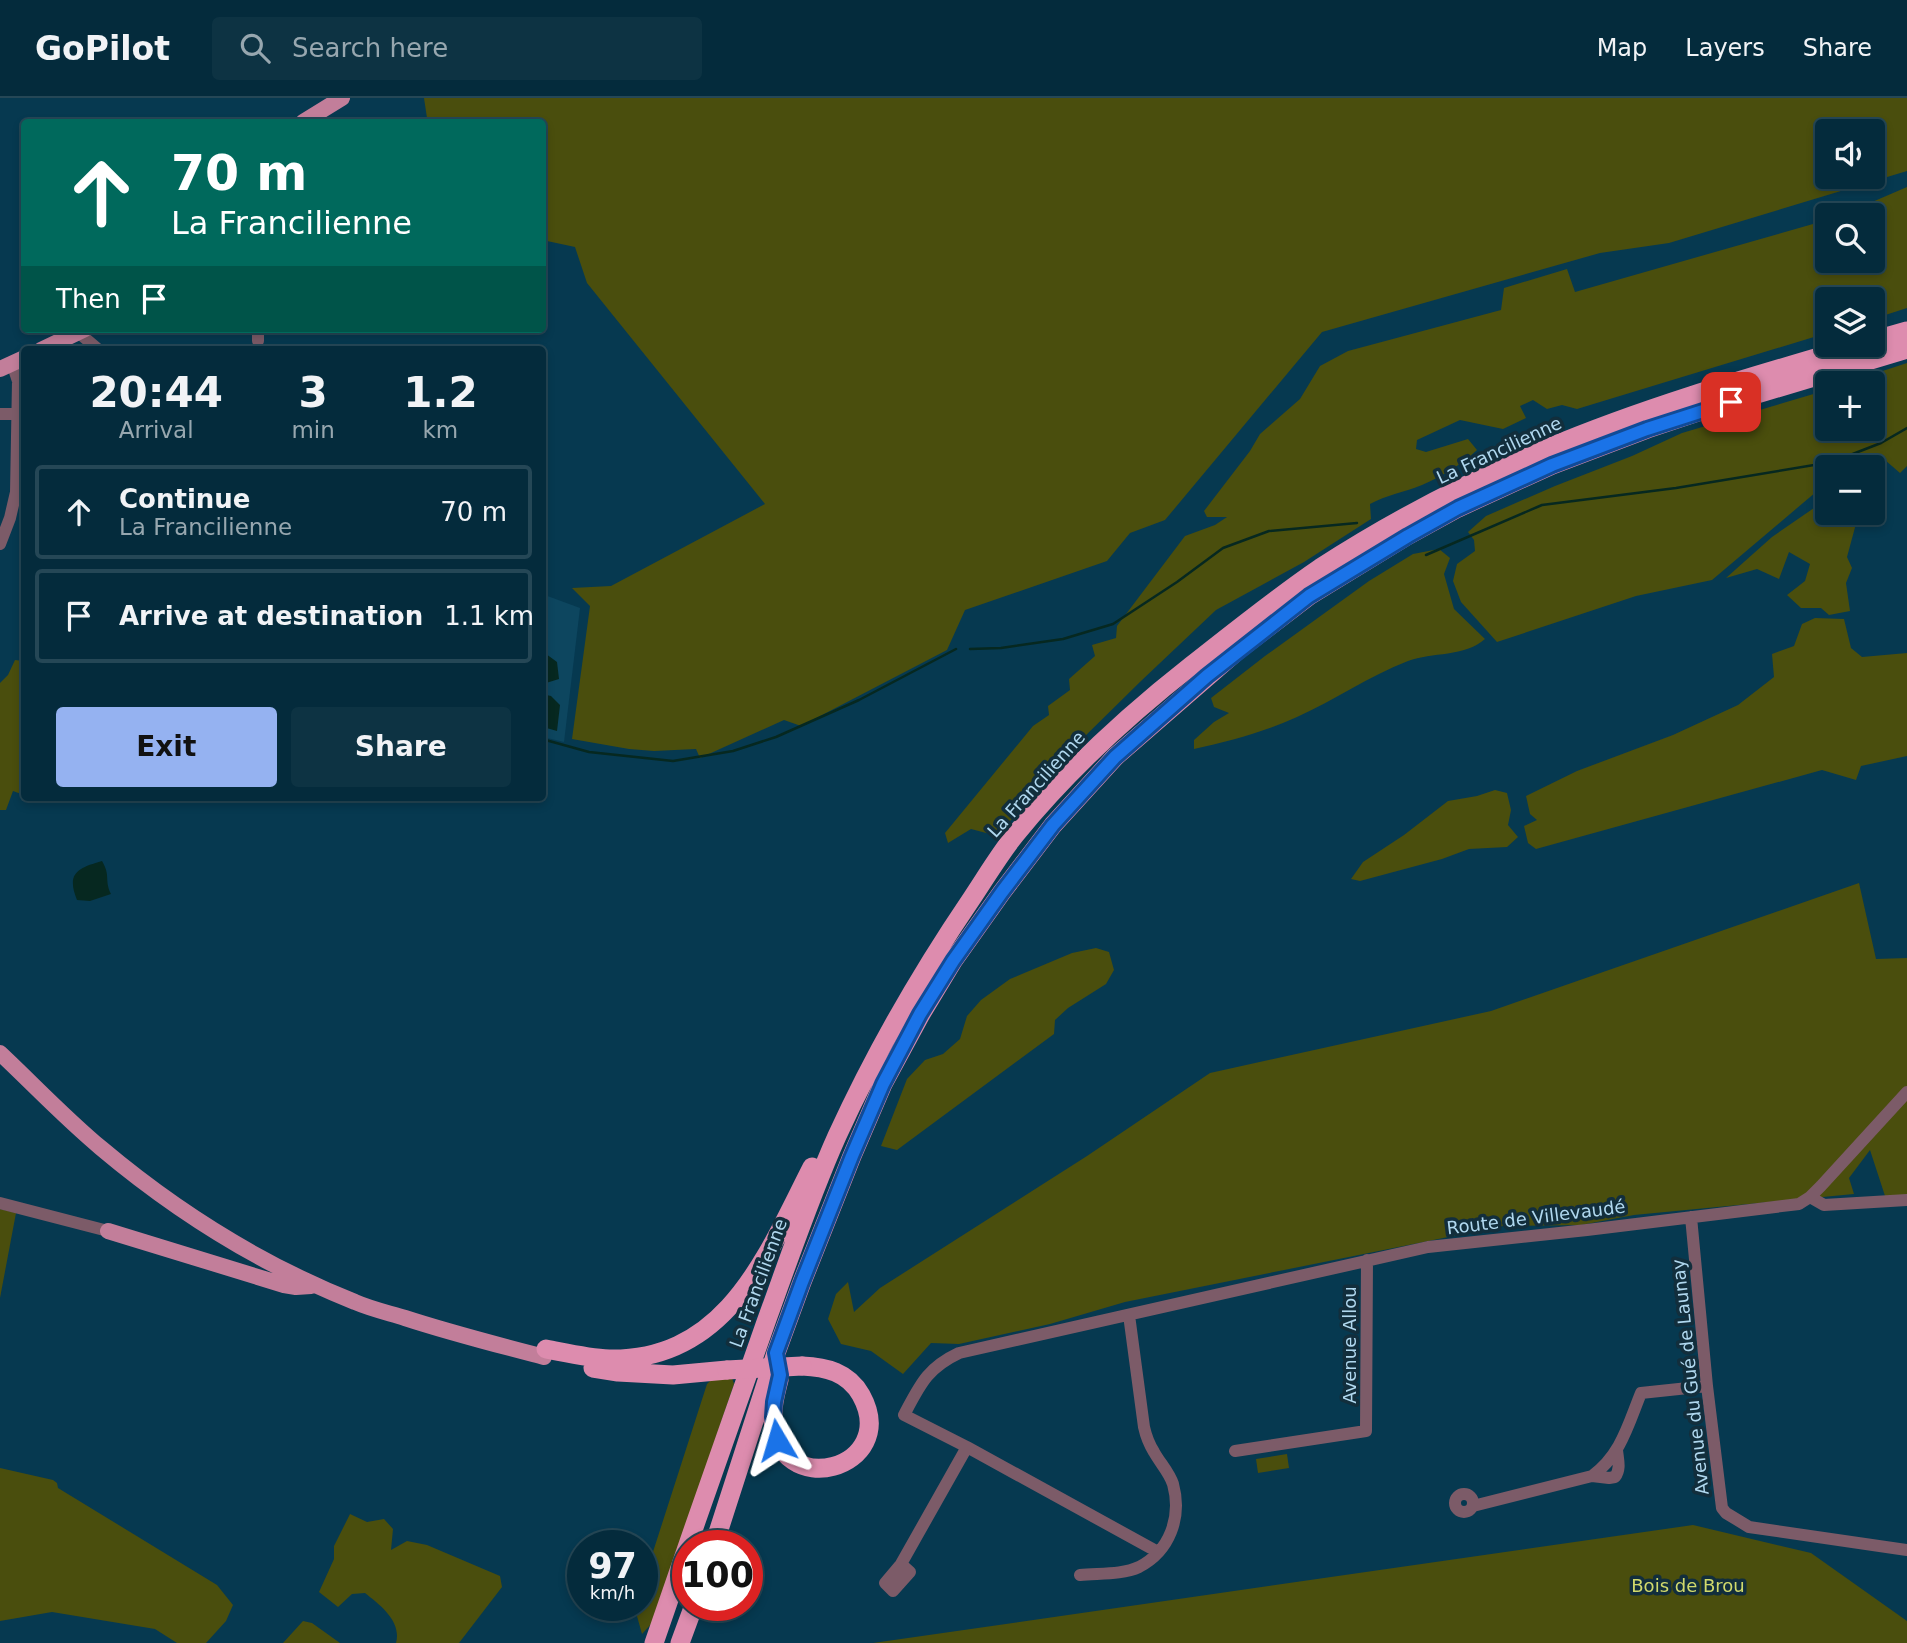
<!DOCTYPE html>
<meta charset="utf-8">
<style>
:root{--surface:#042b3c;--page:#0d3343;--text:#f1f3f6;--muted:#97a7af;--line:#254756;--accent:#95b2f1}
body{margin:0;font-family:"DejaVu Sans",sans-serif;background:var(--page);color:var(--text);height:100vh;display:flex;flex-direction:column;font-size:26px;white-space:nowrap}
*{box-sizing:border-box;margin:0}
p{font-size:23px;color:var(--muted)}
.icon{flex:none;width:38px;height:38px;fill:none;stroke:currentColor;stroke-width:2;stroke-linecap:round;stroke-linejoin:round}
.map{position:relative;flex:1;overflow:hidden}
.panel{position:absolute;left:21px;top:248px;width:525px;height:455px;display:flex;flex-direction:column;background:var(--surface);border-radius:7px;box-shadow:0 4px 10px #0003,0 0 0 2px var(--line)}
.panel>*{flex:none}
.guide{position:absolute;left:21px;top:21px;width:525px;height:214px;border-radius:7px;box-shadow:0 4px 10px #0003,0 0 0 2px var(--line);background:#00695c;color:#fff;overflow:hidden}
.tools{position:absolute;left:1815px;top:21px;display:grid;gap:14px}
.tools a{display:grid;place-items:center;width:70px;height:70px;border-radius:7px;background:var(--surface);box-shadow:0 4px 10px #0003,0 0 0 2px var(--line);font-size:35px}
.speed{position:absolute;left:567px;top:1432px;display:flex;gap:14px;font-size:35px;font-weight:700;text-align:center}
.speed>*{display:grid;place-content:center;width:91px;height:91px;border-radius:50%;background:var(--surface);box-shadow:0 4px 10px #0003,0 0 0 2px var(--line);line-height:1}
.speed small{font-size:18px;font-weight:400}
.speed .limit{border:10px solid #d22;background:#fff;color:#111}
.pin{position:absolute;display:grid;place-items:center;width:60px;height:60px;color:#fff;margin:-30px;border-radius:14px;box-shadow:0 4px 10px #0006}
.me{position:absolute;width:77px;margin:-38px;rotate:353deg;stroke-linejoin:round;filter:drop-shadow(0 0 5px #0008)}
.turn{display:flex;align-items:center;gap:24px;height:147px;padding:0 35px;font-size:32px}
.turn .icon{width:91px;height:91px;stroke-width:2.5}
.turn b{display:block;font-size:49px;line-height:60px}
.then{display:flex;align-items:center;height:66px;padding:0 35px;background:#0003;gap:14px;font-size:26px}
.eta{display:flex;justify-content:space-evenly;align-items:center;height:119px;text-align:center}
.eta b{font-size:42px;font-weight:700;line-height:49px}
.button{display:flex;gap:14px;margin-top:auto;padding:14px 35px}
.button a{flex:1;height:80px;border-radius:7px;background:var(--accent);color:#111;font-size:28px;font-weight:700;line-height:80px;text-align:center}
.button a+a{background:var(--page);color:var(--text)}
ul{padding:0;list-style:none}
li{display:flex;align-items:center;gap:21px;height:94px;margin:0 14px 10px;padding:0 21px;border:4px solid var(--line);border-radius:7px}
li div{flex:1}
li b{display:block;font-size:26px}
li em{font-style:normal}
header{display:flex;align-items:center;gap:42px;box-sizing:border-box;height:98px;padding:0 35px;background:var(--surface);border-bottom:2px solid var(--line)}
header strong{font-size:33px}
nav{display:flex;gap:38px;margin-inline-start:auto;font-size:24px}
.search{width:490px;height:63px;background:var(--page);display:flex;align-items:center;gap:18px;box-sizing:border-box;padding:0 24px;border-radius:7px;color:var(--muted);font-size:26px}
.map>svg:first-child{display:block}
</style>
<header>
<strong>GoPilot</strong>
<div class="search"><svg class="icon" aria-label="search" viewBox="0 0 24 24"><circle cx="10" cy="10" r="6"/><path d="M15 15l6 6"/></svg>Search here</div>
<nav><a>Map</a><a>Layers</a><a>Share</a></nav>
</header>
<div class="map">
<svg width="1907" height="1545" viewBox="0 0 1907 1545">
<rect width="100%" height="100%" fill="#063950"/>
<path fill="#0d465f" d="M542,496L580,510L564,644L543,639Z"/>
<path fill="#4a4e0d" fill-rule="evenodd" d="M424,0H1907V73L1669,145L1600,155L1322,234L1165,422L1130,435L1107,463L965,512L947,552L801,628L784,622L700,660L696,651L654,653L629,651L572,641L590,508L572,490L611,488L765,406L587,185L575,149L547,143L543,139L542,24H432L427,20ZM1827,33H1872V79H1827Z
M1907,89V210L1873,221L1872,201H1827V235L1577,311L1562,307L1547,311L1533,302L1520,308L1526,320L1503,331L1460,322L1417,342L1416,351L1426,354L1468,341L1477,352C1461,367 1441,379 1422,387C1405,394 1386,397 1370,406L1371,421L1304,464L1216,512L1141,583L1076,647L1004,730L990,736L971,731L948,745L945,735L1033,628L1049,617L1048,608L1070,592L1069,581L1095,558L1092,547L1116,540L1117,528L1185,438L1215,427L1227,419H1207L1204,413L1250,353L1260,336L1300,301L1320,268L1348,253L1501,212L1504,190L1567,171L1575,194L1827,122V163H1872V117H1842Z
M1907,265V368L1900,375L1878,356L1862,369H1827V390L1816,394L1712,482L1636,498L1497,544L1461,504L1453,483L1457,466L1475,453L1474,442L1468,434L1486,418L1555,388L1632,358L1682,335L1827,292V331H1872V285H1846Z
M1827,401V415H1846L1857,422L1847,459L1852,470L1846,485L1850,513L1829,517L1821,510H1801L1787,497L1805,483L1810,466L1789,454L1779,481L1757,471L1726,480L1772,439Z
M1439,451L1450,460L1444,476L1454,511L1485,541C1465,559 1432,554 1408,563C1369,578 1335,602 1297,619C1264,634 1229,643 1194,651V642L1214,624L1229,615L1214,609L1211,600L1265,558L1369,483L1413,456Z
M1815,520L1844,521L1851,550L1862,559L1907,555V658L1861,668L1856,682L1822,672L1536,751L1528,745L1524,728L1537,722L1530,716L1526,698L1577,673L1673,637L1738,607L1774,579L1772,556L1794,548L1802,526Z
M15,562L24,563V697L13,693L6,712H0V585L8,577Z
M1495,692L1507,695L1511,712L1508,727L1518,739L1507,749L1469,751L1442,761L1360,783L1351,781L1363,764L1404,737L1448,703L1477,698Z
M1859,785L1876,861L1907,860V1099L1886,1101L1870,1052L1849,1080L1854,1096L1634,1117L1581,1127L1503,1128L1125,1204L1050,1226L959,1246L931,1245L903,1276L871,1253L841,1246L828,1221L836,1196L848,1184L854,1214L880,1190L1087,1058L1210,975L1491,913Z
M1096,850L1109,854L1114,872L1106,886L1068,910L1055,922L1054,936L897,1052L881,1048L907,981L925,962L943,956L960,941L967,918L981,902L1010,881L1072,855Z
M0,1111L16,1115L0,1200Z
M731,1277L734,1286L653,1524L642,1536L635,1511L636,1507H642V1488L707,1286L714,1279Z
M1287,1356L1289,1370L1258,1375L1256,1361Z
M0,1370L53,1382L57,1385L58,1390L217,1487L233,1507L226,1523L206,1545H177L155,1531L52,1514L0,1523Z
M350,1416L367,1424L384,1421L393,1431L391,1452L407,1443L427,1447L500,1478L502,1489L459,1545H396C402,1523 380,1507 365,1495L352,1496L338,1509L319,1494L334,1461V1448Z
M1693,1427L1811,1455L1907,1523V1545H873Z
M303,1523L312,1525L340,1545H283Z"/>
<path fill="#062820" d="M542,553L557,564L559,581L546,585L543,584Z
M542,596L551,598L560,607L557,633L543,629Z
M102,763C111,778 104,782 111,796L90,803L77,802C66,775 78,770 102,763Z"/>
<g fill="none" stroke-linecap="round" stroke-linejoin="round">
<path stroke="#062820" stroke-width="2.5" d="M1426,457L1542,407L1676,390L1832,364L1881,345L1907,330
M970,551L1001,550L1063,541L1113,526L1177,484L1223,450L1269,433L1357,425
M542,641L589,654L673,663L733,653L776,639L859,602L956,551"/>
<path stroke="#7c5b68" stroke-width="12" d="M258,231V243
M79,235L99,252
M0,316H17
M0,446L10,420L16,394L18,283L12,265
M1810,1099L1824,1107L1907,1102
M0,1105L108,1133
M1691,1119L1707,1288L1722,1410L1726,1415L1749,1429L1907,1452
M1235,1353L1366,1333L1367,1162
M1592,1378L1609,1380L1615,1379C1621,1371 1618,1362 1617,1352
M1455 1405a9 9 0 1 1 18 0a9 9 0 1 1-18 0Z
M1473,1408L1592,1378C1621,1357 1628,1327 1641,1295L1707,1288
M1158,1454L967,1349L904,1317C920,1287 927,1270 959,1255L1428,1149L1587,1132L1799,1106L1810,1099L1821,1088L1907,994
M901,1466L910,1474L893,1493L885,1485L901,1466L967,1349
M1080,1477C1098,1475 1122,1477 1139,1469C1170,1453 1182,1419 1173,1386C1169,1374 1160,1365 1154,1354C1149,1346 1146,1338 1144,1329L1129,1217"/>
<path stroke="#c27e9a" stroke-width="16" d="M303,24L342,0
M41,252L85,231
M0,271L24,260
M0,955C33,986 65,1020 101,1050C177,1114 262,1167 355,1204C371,1211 389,1215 405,1220C451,1235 498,1247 544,1259
M108,1133L284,1187L296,1189L311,1188"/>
<path stroke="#dd8cae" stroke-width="19" d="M1872,243L1907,233
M546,1251C567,1255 588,1260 609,1261C727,1263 767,1157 812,1069
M593,1270L618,1274L673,1277L727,1272
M779,1282C776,1294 772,1306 773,1319C775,1406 902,1371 861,1297C848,1274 826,1269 802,1268
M714,1447L776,1255L802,1184L852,1058L883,986L921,916L953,863L1002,794L1053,727L1115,659L1237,553L1309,498L1407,438L1458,410L1552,367L1647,331L1704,312L1907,251
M654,1545C691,1438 728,1330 766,1224C789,1161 810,1098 837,1038C875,955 921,875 972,800C986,779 999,757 1015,737C1067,673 1127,618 1192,567C1234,534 1276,500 1320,470C1391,424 1468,384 1546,351C1648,308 1754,278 1860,247
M680,1545L694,1507"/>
<path stroke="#dd8cae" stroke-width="19" d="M727,1272L802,1268"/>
</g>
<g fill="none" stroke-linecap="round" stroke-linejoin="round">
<defs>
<path id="route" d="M777,1342L773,1319L774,1304L780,1277L776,1255L802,1184L852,1058L883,986L920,916L953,863L1002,794L1053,727L1115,659L1207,578L1309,498L1408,438L1458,410L1552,367L1647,331L1731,304"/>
</defs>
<use href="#route" stroke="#114b97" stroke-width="18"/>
<use href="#route" stroke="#1a73e8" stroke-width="12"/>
</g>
<g text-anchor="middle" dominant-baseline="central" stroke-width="7" stroke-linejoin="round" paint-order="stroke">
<g font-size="18" fill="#b0d8ef" stroke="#122e3c">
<text transform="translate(1499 352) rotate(-25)">La Francilienne</text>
<text transform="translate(1036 686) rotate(-48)">La Francilienne</text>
<text transform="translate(1536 1119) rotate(-7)">Route de Villevaudé</text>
<text transform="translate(758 1185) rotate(-70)">La Francilienne</text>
<text transform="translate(1349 1247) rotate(-90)">Avenue Allou</text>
<text transform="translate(1690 1279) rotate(-96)">Avenue du Gué de Launay</text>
</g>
<g font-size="18" fill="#d1da6c" stroke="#122e3c">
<text x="1688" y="1487">Bois de Brou</text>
</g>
</g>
</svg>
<div class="tools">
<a><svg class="icon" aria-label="sound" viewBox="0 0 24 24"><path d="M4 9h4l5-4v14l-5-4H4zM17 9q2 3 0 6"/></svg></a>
<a><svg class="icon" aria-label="search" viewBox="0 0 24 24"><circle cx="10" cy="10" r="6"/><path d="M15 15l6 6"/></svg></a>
<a><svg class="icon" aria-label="layers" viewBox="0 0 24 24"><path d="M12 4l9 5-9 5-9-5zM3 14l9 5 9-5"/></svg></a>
<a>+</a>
<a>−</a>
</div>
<div class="speed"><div>97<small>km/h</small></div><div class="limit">100</div></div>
<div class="pin" style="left:1731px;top:304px;background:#d93025"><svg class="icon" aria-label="arrive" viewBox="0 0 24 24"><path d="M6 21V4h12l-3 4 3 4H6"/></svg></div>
<svg class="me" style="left:777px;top:1342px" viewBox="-20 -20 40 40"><path d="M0-17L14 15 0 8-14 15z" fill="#1a73e8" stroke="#fff" stroke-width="4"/></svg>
<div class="guide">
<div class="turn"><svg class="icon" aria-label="ahead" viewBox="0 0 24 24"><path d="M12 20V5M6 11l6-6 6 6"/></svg><div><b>70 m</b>La Francilienne</div></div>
<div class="then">Then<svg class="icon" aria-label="arrive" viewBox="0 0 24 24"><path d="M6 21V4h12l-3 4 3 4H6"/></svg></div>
</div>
<section class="panel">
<div class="eta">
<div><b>20:44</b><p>Arrival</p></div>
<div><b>3</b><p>min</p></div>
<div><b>1.2</b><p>km</p></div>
</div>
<ul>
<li><svg class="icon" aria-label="ahead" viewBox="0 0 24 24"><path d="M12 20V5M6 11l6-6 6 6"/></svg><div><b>Continue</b><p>La Francilienne</p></div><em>70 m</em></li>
<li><svg class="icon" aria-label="arrive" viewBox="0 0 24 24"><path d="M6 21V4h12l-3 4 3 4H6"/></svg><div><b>Arrive at destination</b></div><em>1.1 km</em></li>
</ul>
<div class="button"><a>Exit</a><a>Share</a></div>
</section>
</div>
